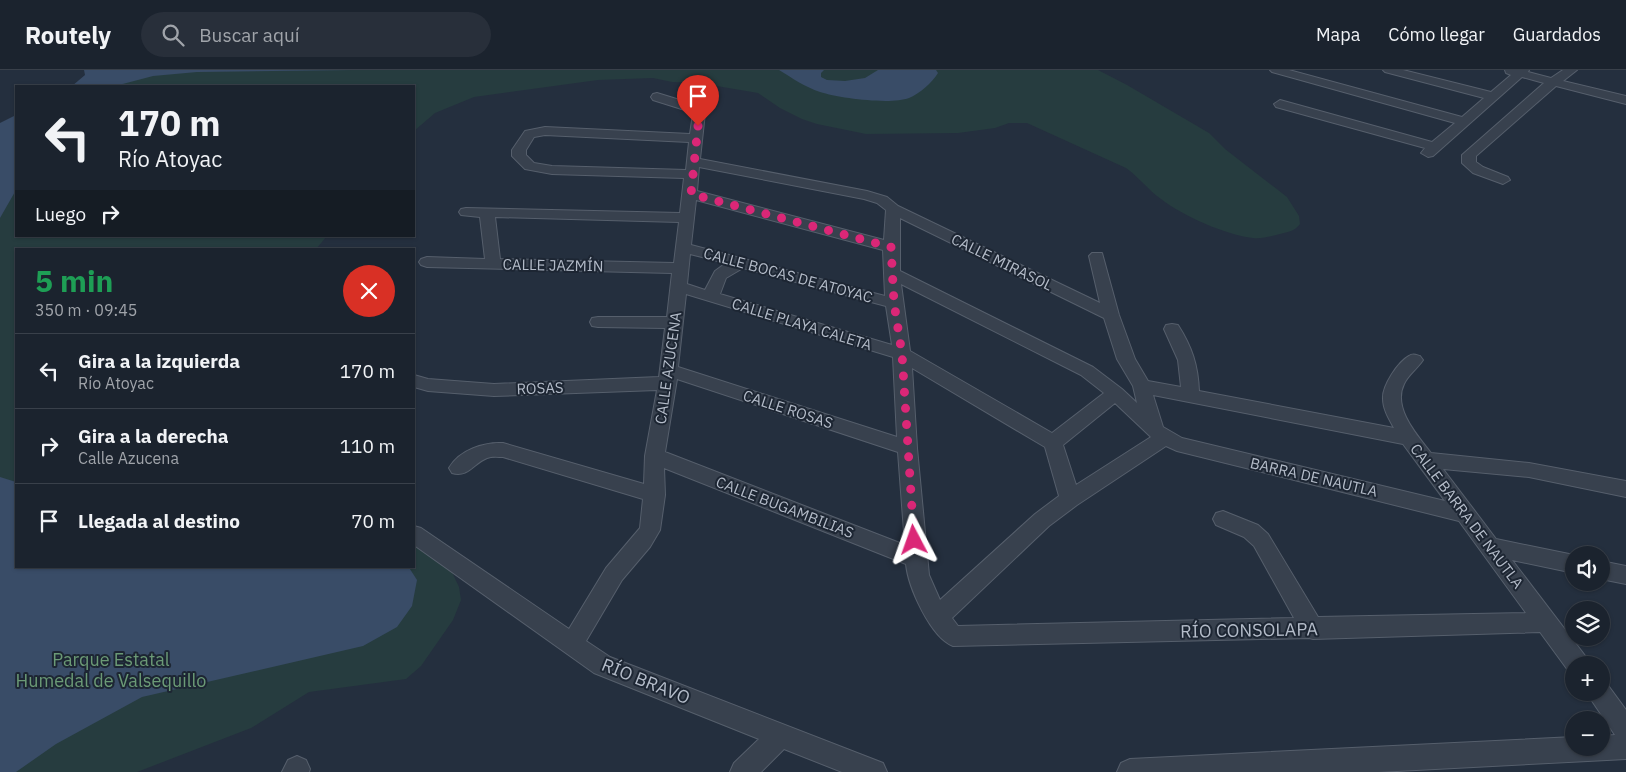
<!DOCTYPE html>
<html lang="es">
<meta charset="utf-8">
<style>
:root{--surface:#1b232e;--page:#282f3a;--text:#f1f3f6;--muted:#a0a4aa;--line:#39404a}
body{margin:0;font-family:"IBM Plex Sans",sans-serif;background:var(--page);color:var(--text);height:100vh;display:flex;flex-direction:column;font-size:19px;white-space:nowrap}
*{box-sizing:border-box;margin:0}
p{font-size:16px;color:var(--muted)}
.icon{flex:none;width:28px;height:28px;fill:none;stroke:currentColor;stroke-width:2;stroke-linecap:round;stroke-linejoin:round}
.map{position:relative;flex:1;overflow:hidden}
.side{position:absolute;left:15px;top:178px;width:400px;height:320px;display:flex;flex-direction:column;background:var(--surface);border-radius:0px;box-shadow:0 1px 4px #0004,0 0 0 1px var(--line)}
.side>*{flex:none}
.banner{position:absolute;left:15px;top:15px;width:400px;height:152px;border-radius:0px;box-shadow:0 1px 4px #0004,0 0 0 1px var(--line);background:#1b232e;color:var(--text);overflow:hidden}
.controls{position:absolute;left:1565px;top:476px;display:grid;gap:10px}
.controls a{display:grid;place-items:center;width:45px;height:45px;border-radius:50%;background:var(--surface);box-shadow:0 1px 4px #0004,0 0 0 1px var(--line);font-size:25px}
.pin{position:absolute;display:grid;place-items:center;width:42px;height:42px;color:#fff;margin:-51px -21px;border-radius:50% 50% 50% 0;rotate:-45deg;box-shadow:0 0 5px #0007}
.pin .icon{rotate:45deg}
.me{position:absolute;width:55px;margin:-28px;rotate:356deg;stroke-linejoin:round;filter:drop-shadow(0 0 4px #0008)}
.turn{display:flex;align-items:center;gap:18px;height:105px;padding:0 20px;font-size:22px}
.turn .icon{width:65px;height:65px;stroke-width:2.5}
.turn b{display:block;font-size:35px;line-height:42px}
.then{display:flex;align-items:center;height:48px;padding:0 20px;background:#0003;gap:10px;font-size:19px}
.round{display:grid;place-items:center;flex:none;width:52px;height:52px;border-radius:26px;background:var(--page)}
.summary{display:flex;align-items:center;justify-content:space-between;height:85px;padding:0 20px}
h1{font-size:30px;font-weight:700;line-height:38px;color:#1e9e55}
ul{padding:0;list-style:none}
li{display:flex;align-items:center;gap:15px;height:75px;padding:0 20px;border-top:1px solid var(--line)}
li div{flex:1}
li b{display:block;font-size:19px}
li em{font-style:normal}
header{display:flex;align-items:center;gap:30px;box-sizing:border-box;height:70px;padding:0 25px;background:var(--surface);border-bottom:1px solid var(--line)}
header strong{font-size:24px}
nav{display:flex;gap:28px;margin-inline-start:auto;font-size:18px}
.search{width:350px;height:45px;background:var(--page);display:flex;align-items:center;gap:12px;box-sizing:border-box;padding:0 18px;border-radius:28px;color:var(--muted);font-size:19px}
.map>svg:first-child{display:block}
</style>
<header>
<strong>Routely</strong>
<div class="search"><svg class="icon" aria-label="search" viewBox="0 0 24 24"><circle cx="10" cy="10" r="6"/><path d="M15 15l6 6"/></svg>Buscar aquí</div>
<nav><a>Mapa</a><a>Cómo llegar</a><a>Guardados</a></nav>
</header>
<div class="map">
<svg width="1626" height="702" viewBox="0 0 1626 702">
<rect width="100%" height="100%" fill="#242f3e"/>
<path fill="#263c3f" d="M131,0H1098L1127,15L1209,63L1225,79L1287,127L1299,146L1300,154C1295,161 1288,162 1280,164C1271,166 1262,169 1253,168C1226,165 1183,146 1161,129C1148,120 1139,107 1126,98L1027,53H1009L995,58L958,63L866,64L817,54L802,49L780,38L758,23L699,13L672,12L653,8L598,10L474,27L435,43L414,61V16H92Z
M16,64V166H327L316,179H16V496H414V462L432,468L441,479L459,517L461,530L453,550L421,596L406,609L309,622L251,658L137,702H0V80Z"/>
<path fill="#394c67" d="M84,0H352L197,2L153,6L115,16H72L85,5Z
M779,0H824L821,3V7L827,10L845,11L865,8L878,0H936L938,3C932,13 919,24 909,28C890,35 839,28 820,22C805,17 792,8 779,0Z
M16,45V120L0,148V53Z
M0,407L16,412V496H408L417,510L412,536L397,557L363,576L142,627L56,674L16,702H0Z"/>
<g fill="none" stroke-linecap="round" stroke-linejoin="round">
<defs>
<path id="minor" d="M1270,0H1289L1462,47L1484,28L1385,2L1383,0H1403L1491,22L1511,5L1506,3L1505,0H1529L1528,2L1551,8L1563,0H1577L1563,11L1626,26V34L1556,16L1476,86V92L1483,97L1508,107L1510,110L1503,114L1473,103L1462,93V85L1544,13L1522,7L1433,86L1428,87L1421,83L1425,78L1276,37L1274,34L1280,30L1432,72L1455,53L1272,2Z
M657,23L696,35L705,43L700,89L867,121L887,127L898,136L1100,233L1089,186L1092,183H1102L1119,245L1135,289L1148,311L1181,317L1178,290L1164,259L1166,255L1172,254L1178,255C1192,277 1198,295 1199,321L1394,358C1389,349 1383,339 1383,329C1382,316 1398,292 1409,286C1413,283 1416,285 1420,286L1423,290C1417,299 1408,305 1404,314C1392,338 1418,366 1431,383L1529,393L1626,411V427L1529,407L1443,399L1496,469L1574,485V503L1512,490L1586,587L1590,595H1574V604L1570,603L1540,562L1313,569L1309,568L953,576C931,568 908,517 906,494L664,398L665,425L660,460L650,477L622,510L586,571L610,587L883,693L887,702H842L784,679L761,702H730L734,693L759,669L594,603L414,475V456L421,458L569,559L606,498L640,458L643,429L503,387C498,387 492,386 487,388C474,393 468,408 452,403L449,398C459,380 484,372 503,373L644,414L645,386L657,320L494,326L428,321L414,317V305L428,309L494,314L659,307L665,258L598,257L592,256L590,252L592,248L598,247H667L672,203L427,197L421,195L419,192L421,189L427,187L485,189L480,147L461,145L459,142L461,139L466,138L680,143L684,108L552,104L525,99L512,86V80L525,61L545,57L690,64L693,44L688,41L653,30L651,27L653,24ZM545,65L689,72L686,100L552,96L534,93L526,85V80L534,67ZM699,97L864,129L877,133L886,140L884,170L697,121ZM696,130L883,180L885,226L691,175ZM495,147L679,152L674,193L500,189ZM900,148L1104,248L1117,289L1133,316L1137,333L1122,319L1093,297L900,201ZM690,184L726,193L715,201L705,220L687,214ZM743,198L886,236L892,275L720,224L726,208ZM901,214L1081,305L1104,323L1052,363L910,281ZM686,224L893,287L897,367L678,297ZM912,298L1045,377L1059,426L1035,444L940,530L929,505L917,378ZM677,309L898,382L905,475L665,382ZM1153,325L1403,374L1445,431L1182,368L1163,357ZM1115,333L1151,367L1076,415L1063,375ZM1166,376L1177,381L1459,451L1526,543L1318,547L1268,464L1258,455L1223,441L1216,443L1213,449L1216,455L1244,467L1254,476L1294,548L958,556L952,548L1049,456L1077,435Z
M1601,491L1626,496V514L1601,509Z
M1601,612L1607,614L1626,640V689L1378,702H1117L1121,693L1130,689L1574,667V678H1601V666L1615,665L1586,622H1601Z
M297,686L306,690L310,699L309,702H282L288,690Z"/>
</defs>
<use href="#minor" stroke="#565f6c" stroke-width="2"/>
<use href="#minor" fill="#38414e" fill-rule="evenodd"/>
</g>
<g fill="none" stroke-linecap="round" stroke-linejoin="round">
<path stroke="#db2777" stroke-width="9" stroke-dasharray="0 16.2" d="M698,56L691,124L891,177L894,233L902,284L914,470"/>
</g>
<g text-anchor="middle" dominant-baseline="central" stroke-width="4" stroke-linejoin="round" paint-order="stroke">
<g font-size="15" fill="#b4bcc9" stroke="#1d2633">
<text transform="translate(1002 192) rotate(26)">CALLE MIRASOL</text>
<text transform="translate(553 195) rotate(1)">CALLE JAZMÍN</text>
<text transform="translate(788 205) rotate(15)">CALLE BOCAS DE ATOYAC</text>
<text transform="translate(802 254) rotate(17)">CALLE PLAYA CALETA</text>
<text transform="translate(668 298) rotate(-82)">CALLE AZUCENA</text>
<text transform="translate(540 318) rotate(-2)">ROSAS</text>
<text transform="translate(788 339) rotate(18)">CALLE ROSAS</text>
<text transform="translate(1314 407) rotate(13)">BARRA DE NAUTLA</text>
<text transform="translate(785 437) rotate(21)">CALLE BUGAMBILIAS</text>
<text transform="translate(1467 446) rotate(53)">CALLE BARRA DE NAUTLA</text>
</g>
<g font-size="18" fill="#b4bcc9" stroke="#1d2633">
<text transform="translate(1249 560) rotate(-1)">RÍO CONSOLAPA</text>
<text transform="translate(646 611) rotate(22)">RÍO BRAVO</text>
</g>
<g font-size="18" fill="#6b9a76" stroke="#1d2633">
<text x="111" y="589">Parque Estatal<tspan x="111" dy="21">Humedal de Valsequillo</tspan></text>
</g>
</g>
</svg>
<div class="controls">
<a><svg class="icon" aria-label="sound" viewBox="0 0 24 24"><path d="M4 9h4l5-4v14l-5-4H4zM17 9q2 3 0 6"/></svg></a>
<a><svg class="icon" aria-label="layers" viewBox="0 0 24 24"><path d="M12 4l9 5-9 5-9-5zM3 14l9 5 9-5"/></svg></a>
<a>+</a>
<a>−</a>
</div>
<div class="pin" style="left:698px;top:56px;background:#d93025"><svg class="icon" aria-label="arrive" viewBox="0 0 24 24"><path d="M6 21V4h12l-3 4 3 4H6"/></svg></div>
<svg class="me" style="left:914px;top:470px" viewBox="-20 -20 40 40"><path d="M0-17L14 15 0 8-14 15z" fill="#db2777" stroke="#fff" stroke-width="4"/></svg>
<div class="banner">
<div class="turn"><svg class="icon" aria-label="left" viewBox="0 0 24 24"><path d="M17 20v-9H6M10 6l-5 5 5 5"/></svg><div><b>170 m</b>Río Atoyac</div></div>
<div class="then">Luego<svg class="icon" aria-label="right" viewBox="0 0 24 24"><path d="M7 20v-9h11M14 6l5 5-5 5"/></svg></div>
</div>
<section class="side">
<div class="summary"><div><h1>5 min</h1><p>350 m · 09:45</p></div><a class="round" style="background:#d93025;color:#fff"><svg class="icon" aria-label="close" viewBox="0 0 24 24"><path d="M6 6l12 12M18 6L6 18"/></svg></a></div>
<ul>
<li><svg class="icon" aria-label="left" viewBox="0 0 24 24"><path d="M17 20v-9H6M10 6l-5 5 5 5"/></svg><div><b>Gira a la izquierda</b><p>Río Atoyac</p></div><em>170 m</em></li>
<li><svg class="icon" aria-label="right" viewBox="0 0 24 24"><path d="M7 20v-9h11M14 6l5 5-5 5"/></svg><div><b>Gira a la derecha</b><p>Calle Azucena</p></div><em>110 m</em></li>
<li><svg class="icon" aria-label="arrive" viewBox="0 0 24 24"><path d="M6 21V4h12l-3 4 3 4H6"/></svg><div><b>Llegada al destino</b></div><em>70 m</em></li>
</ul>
</section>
</div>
